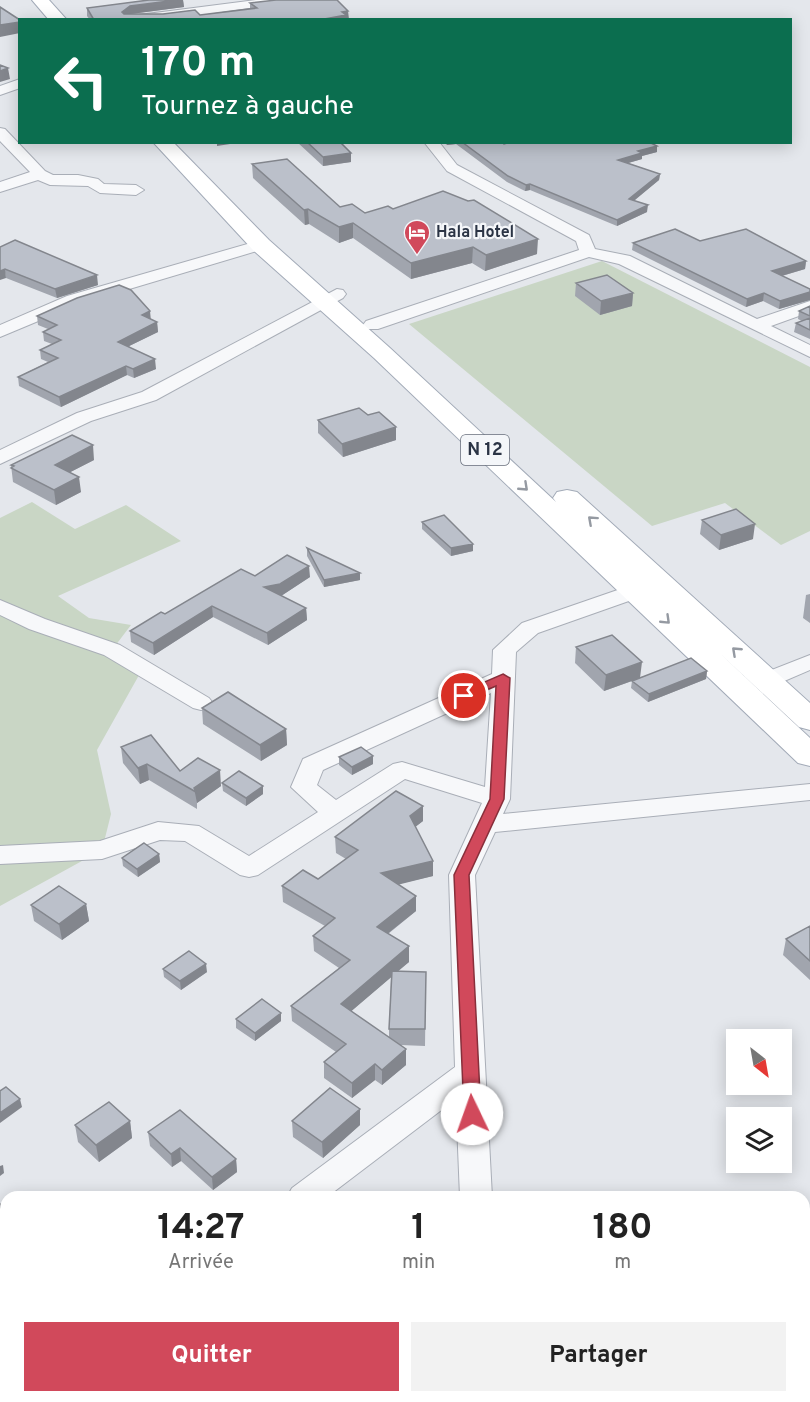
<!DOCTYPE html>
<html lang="fr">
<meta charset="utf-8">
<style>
:root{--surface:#fff;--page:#f2f2f2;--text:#222;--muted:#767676;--accent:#d1495b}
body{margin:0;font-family:Overpass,sans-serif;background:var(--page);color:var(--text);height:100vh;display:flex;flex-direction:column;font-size:22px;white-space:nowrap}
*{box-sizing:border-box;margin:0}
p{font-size:20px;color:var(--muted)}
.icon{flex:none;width:33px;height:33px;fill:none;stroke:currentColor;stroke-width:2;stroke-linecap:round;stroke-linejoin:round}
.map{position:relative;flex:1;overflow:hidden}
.details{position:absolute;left:0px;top:1191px;width:810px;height:212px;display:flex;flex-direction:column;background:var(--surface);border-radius:18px 18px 0 0;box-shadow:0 3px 15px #0003}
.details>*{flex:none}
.top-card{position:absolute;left:18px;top:18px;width:774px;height:126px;border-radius:0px;box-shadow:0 3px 15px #0003;background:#0b6e4f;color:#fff;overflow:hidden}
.needle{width:39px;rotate:149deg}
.tools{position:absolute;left:726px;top:1029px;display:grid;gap:12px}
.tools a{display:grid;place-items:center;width:66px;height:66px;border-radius:0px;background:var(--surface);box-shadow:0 3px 15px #0003;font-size:30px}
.pin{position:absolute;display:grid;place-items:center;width:51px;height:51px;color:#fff;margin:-26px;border:3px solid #fff;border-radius:50%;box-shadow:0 2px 6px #0007}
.me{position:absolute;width:66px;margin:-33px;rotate:357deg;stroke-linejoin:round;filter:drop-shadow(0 0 4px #0008)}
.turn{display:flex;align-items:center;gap:21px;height:126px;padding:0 24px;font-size:27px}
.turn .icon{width:78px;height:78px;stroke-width:2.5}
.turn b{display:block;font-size:42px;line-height:51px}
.eta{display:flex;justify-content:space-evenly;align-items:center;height:102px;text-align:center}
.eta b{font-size:36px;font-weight:700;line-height:42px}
.primary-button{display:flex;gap:12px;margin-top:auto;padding:12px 24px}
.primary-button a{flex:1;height:69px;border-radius:0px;background:var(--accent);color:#fff;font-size:24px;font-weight:700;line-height:69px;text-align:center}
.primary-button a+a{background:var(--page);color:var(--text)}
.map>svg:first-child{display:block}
</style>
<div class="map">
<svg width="810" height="1402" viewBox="0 0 810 1402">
<rect width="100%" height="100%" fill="#e4e7ec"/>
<path fill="#c9d6c5" d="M602,261L810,367V531L781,545L725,503L652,526L409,324Z
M32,502L75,529L126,505L181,541L58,596L89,618L131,625L112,650L143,668L97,750L111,814L102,850L0,906V518Z"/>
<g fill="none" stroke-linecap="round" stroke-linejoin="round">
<defs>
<path id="minor" d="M256,0H291L285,4L164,20H125L131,16Z
M20,79V88L0,95V86Z
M0,128L5,129L45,171L53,175H78L98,179L104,184L136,185L144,190L136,195L100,193L88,186L50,185L38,180L0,192V182L30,172L0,141Z
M424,142H439L457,165L589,235L595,249L630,256L757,319L810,301V312L771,326L810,345V357L619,264L589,257L378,329H366L363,325L366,321L579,250L576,241L447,171Z
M261,240L269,245L267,248L79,304L0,337V325L67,296Z
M337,289L343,290L346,294L343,298L156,400L91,421L0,464V450L77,413L142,392Z
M635,584L643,586L646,591L643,596L538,633L516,652L510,799L503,814L810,784V800L495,832L475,875L492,1197H460L456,1099L327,1197H287L292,1188L455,1067L449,875L482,803L405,779L258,875L249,877L240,875L185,841L160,840L102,859L0,864V846L100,841L158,822L199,826L249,856L318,812L291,787L303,759L492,674L493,650L522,623ZM491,693L485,787L402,762L393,764L336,800L317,785L323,770Z
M0,600L45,619L120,645L209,698L213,703L209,708L201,710L193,708L104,655L29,629L0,615Z
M810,655V670L775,685L767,687L759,685L755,680L759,675Z
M0,1363L6,1365V1396H54L51,1402H11L13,1397L6,1400L0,1398Z
M468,1396H504V1402H468Z"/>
<path id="major" d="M32,0H49L67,20H49Z
M153,142H173L269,240L390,348L556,502L553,498L557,492L567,490L577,492L810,703V730L799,727L713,647L810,738V766L798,763L374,358L253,250Z"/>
</defs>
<use href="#minor" stroke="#a9aeb7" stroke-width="2"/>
<use href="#major" stroke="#a3abb8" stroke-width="2"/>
<use href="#minor" fill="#f7f8fa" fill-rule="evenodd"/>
<use href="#major" fill="#fff" fill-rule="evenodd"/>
</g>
<path fill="#a1a5ae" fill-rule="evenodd" d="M149,0H183L184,7L130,14L200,15L250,8V3L349,19L90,20L87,16V8Z
M297,142H340L351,153V162L323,166Z
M443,142H503L504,144L657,146V152L642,156V159L628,163L660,174L659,180L634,200L647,212L617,226L530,190L525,191L507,182L456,144L447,145Z
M252,164L340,207L365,213L393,209L537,254L485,271L472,263L411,279L353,238L339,243L309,224L305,225L253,178Z
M700,241L806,261L805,269L782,276L810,289V300L779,309L763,301L746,307L632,250L633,243Z
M0,247L98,285L57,298L6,278Z
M576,283L633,293L632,306L600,315L575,296Z
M810,306V339L794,332L796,323L802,321L798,319L799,311Z
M37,316L151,320L157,322L158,332L129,346L156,369L134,378L127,375L61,407L19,386L18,377L48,362L41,359L40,350L52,344L44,341L43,332L48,329L38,325Z
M318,420L396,440L343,457L318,433Z
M94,460L70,472L81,492L56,505L13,482L11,465Z
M702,520L753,539L719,550L700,534Z
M422,522L473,544V551L451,556L422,529Z
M307,548L360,580L324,587L307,556Z
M255,576L310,577L281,596L306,608L307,620L268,645L213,617L154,655L131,642L130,631L165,614Z
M810,594V623L803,618L806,595Z
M576,647L640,677L707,671L706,679L648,702L631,688L632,681L604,691L575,663Z
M202,708L286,729L287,745L261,761L203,724Z
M121,747L180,771L221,786L197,803V809L149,780L140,784L123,763Z
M373,756V764L352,775L339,765V757Z
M222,783L263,794L246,806L223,791Z
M423,806V821L415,827L433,876L398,884L416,896V911L388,934L409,946V962L397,971L426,972L425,1046L401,1045L406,1049V1065L382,1085L375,1080L352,1098L324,1078V1062L336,1052L292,1021L291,1006L339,968L314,951L313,936L325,926L283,902L282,886L318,879L346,859L336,853L335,837ZM391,977L389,1029V1038L351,1011Z
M159,854L160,862L138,877L123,866L122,858Z
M86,904L89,921L62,940L34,921L31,905Z
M810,926V980L783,955L786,939Z
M163,969L207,972L181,990L164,977Z
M236,1019L281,1021L255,1041L236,1028Z
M360,1109V1125L323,1158L293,1137L292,1121Z
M130,1121L132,1138L99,1162L78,1142L75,1125Z
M148,1132L236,1159L237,1172L213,1190L181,1161L172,1167L150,1146Z"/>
<path fill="#83868d" d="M177,0H183L184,7L131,14L123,20L122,12L130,6Z
M348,11L349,19L319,20L342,12Z
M20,22V33L0,37V25Z
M8,68L10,79L0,82V71Z
M217,142H243L217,146Z
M447,142H456V144L447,145Z
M657,146V152L642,156V159L618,166V160L638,151Z
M351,153V162L323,166V157Z
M660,174L659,180L629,205V199Z
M530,184V190L525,191L526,185Z
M648,205L647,212L617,226V220Z
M308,209L309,224L305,225L304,210Z
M353,223V238L339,243V227Z
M538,239L537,254L485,271L486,255Z
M473,247L472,263L411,279V263Z
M806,261L805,269L771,279L772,271Z
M5,269L6,278L0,280V271Z
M97,275L98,285L57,298L55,289Z
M810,292V300L779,309L780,301Z
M633,293L632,306L600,315L601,301Z
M764,293L763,301L746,307L747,299Z
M150,311L151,321L142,315Z
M157,322L158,332L119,351L118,342Z
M155,359L156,369L134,378L133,369Z
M126,366L127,375L61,407L59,397Z
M396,427V440L343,457L342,444Z
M93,445L94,460L57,479L55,465Z
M79,477L81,492L56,505L54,490Z
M755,524L753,539L719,550L721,535Z
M473,544V551L451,556V548Z
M309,566L310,577L281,596L264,587Z
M360,573V580L324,587V580Z
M212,606L213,617L154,655L153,643Z
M306,608L307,620L268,645L267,633Z
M642,662L640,678L604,691L606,675Z
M707,671L706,679L648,702L649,694Z
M286,729L287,745L261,761L260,745Z
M373,756V764L352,775V767Z
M147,764L149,780L140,784L138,768Z
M220,770L221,786L197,803L194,788Z
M263,786V794L246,806V798Z
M423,806V821L410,831V816Z
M159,854L160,862L138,877L137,869Z
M433,861V876L381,889V873Z
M416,896V911L377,942V927Z
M86,904L89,921L62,940L59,924Z
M409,946V962L341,1020V1004Z
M206,964L207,972L181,990L180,981Z
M281,1013V1021L255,1041V1033Z
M406,1049V1065L382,1085V1070Z
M375,1064V1080L352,1098V1083Z
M20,1099L22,1107L0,1123V1113Z
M360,1109V1125L323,1158L322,1142Z
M130,1121L132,1138L99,1162L96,1145Z
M180,1148L181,1161L172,1167L171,1154Z
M236,1159L237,1172L213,1190L212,1177Z
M3,1165L4,1173L0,1176V1166Z
M6,1214V1233L0,1237V1218Z"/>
<path fill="#bbc0ca" stroke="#83868d" stroke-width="1.5" d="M149,0H177L130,6L122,12L124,14H163L195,10L200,15L257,8L250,3L276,0H337L348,11L342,12L346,15L319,20H94L87,8Z
M0,7L20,20V22L0,25Z
M0,65L8,68L0,71Z
M307,142H340L351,153L323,157Z
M462,142H503L504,144L510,142H649L657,146L638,151L642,153L618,160L660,174L629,199L648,205L617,220L530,184L526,185L508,176Z
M287,159L340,207L352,204L365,213L388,206L393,209L443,191L468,201L474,200L538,239L486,255L473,247L411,263L353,223L339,227L308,209L304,210L252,164Z
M675,229L700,241L746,229L806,261L772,271L810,289V292L780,301L764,293L747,299L633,243Z
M15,240L97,275L55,289L5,269L0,271V247Z
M607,275L633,293L601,301L576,283Z
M119,285L131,290L150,311L142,315L157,322L118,342L155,359L133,369L126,366L59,397L18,377L58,358L40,350L61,340L43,332L57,325L37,316L77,298Z
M810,306V316L799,311Z
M810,318V330L796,323Z
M359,408L368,415L379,412L396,427L342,444L318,420Z
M72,435L93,445L55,465L79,477L54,490L11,468L14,466L11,465Z
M736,509L755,524L721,535L702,520Z
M444,515L473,544L451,548L422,522Z
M307,548L360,573L324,580Z
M287,555L309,566L280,584L264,587L306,608L267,633L212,606L153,643L130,631L161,612L165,614L241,569L255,576Z
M612,635L642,662L606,675L576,647Z
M691,658L707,671L649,694L632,681Z
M228,692L286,729L260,745L202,708Z
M151,735L180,771L198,758L220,770L194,788L196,792L147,764L138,768L121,747Z
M361,747L373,756L352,767L339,757Z
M239,771L263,786L246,798L222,783Z
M396,791L423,806L410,816L433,861L381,873L416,896L377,927L409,946L341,1004L406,1049L382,1070L375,1064L352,1083L324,1062L346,1044L291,1006L350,960L313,936L335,918L282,886L303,870L318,879L358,850L335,837Z
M144,843L159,854L137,869L122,858Z
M59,886L86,904L59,924L31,905Z
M810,926V961L786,939Z
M189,951L206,964L180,981L163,969Z
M392,971L426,972L425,1029H389Z
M262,999L281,1013L255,1033L236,1019Z
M6,1087L20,1099L0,1113V1091Z
M330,1088L360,1109L322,1142L292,1121Z
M109,1102L130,1121L96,1145L75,1125Z
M180,1110L236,1159L212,1177L180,1148L171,1154L148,1132Z
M0,1204L6,1210V1214L0,1218Z"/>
<defs><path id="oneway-chevron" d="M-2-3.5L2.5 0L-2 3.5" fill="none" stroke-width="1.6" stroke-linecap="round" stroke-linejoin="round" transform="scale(1.5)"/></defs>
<g stroke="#959aa2">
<use href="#oneway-chevron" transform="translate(524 487) rotate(43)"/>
<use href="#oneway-chevron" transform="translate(592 520) rotate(-138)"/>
<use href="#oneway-chevron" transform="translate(666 620) rotate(44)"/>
<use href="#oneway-chevron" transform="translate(736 651) rotate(-137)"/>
</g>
<path fill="#d1495b" stroke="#882f3b" stroke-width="1.5" d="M503,674L510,678L504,799L469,875L481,1114L479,1119L472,1121L466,1119L464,1114L454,875L490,799L496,686L464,700L457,696L459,693Z"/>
<defs>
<symbol id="hotel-pin" viewBox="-11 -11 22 30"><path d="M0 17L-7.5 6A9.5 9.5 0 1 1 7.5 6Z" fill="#d1495b" stroke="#f4f6f9"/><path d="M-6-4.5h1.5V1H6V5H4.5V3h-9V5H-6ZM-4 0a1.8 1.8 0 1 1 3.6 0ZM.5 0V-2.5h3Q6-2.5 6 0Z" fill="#fff"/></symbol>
</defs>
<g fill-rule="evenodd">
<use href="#hotel-pin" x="402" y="218" width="30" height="40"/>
</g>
<g text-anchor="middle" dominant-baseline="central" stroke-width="4.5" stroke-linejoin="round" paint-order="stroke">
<g font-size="16" font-weight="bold" fill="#2b3445" stroke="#f4f6f9" text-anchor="start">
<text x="436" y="233">Hala Hotel</text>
</g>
<rect fill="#f4f6f9" stroke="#676e7b" stroke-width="1.5" x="461" y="435" width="48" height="30" rx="4.5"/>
<g font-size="18" font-weight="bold" fill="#2b3445">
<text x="485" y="450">N 12</text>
</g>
</g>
</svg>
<div class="tools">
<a><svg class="needle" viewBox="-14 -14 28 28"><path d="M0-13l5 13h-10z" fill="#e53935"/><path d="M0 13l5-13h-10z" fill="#767676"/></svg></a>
<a><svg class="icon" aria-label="layers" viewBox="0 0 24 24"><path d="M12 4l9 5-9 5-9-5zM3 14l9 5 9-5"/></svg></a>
</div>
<div class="pin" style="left:464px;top:696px;background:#d93025"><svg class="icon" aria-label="arrive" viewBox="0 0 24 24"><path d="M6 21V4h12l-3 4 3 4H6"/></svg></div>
<svg class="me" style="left:472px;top:1114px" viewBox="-20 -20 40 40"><circle r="19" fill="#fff"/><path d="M0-13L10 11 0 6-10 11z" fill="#d1495b"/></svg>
<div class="top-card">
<div class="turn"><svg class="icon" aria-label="left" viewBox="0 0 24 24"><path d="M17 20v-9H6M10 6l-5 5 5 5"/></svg><div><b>170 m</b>Tournez à gauche</div></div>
</div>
<section class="details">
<div class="eta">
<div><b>14:27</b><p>Arrivée</p></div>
<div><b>1</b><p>min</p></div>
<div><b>180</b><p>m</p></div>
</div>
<div class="primary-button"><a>Quitter</a><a>Partager</a></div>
</section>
</div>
